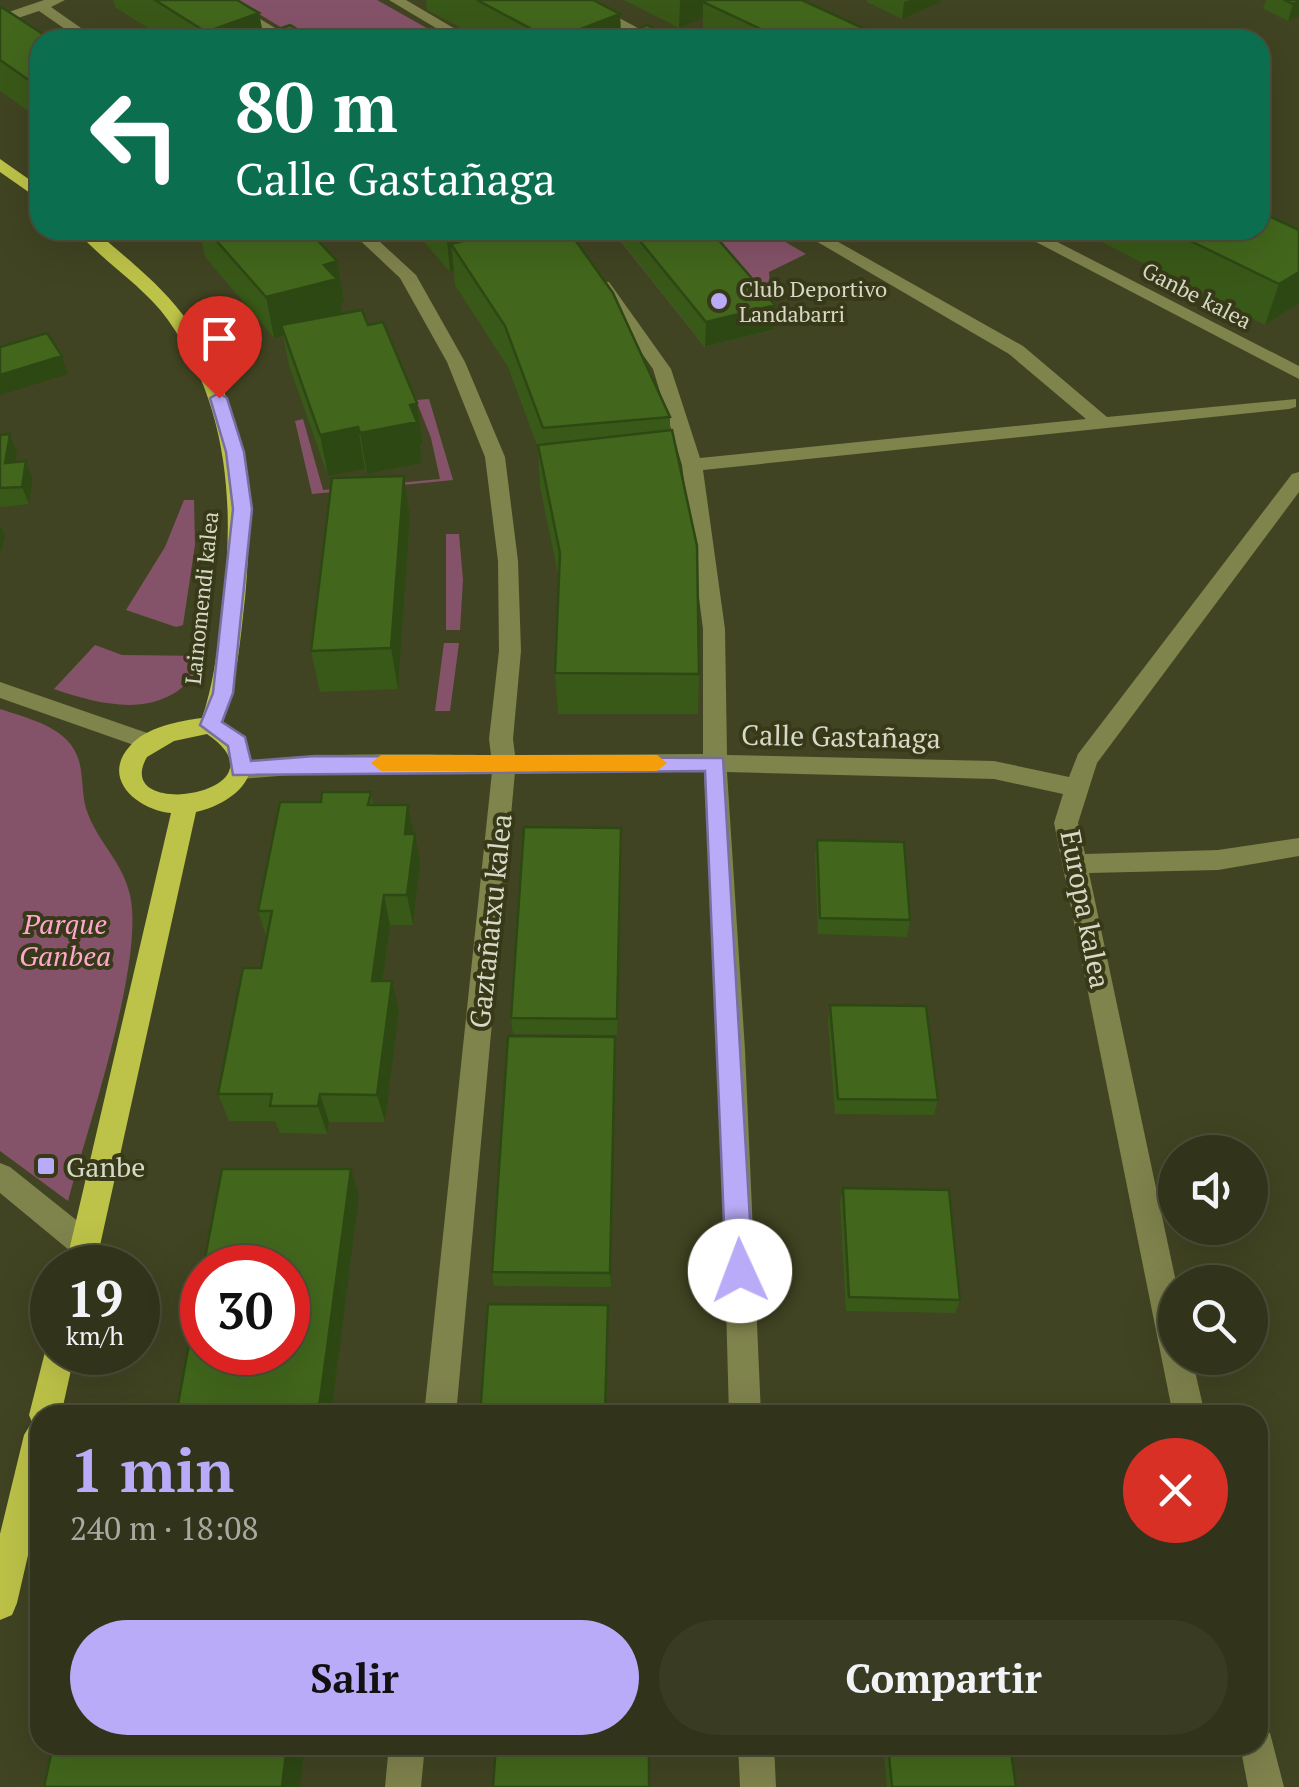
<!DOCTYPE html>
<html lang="es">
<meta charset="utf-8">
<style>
:root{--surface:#31331a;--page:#393b23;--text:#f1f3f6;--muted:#a8aaa2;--line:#4c4e39;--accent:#b9abf7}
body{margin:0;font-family:"PT Serif",serif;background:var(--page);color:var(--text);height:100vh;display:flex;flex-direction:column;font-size:38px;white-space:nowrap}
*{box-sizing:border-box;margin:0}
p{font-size:32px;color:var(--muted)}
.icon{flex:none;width:55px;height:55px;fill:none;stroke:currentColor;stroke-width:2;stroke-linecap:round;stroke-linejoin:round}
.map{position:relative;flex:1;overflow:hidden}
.drawer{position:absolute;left:30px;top:1405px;width:1238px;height:350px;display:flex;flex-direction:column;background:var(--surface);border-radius:30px;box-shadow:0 10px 40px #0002,0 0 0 2px var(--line)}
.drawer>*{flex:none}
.top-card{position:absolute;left:30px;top:30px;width:1240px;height:210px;border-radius:30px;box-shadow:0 10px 40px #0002,0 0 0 2px var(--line);background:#0b6e4f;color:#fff;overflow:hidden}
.fabs{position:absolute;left:1158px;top:1135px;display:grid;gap:20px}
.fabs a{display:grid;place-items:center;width:110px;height:110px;border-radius:50%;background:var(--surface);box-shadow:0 10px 40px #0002,0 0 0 2px var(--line);font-size:50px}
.speed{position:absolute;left:30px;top:1245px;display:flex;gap:20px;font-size:50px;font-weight:700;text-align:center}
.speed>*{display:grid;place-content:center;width:130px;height:130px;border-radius:50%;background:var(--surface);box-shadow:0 10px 40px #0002,0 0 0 2px var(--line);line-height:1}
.speed small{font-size:25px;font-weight:400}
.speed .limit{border:15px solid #d22;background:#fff;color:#111}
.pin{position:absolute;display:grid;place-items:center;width:85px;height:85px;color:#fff;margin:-102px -42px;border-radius:50% 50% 50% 0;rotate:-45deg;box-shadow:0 0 10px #0007}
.pin .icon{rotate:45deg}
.me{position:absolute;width:110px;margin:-55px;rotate:358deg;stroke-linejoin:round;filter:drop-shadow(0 0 8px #0008)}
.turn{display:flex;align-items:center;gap:35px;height:210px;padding:0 40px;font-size:45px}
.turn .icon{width:130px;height:130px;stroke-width:2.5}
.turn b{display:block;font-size:70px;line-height:85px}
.round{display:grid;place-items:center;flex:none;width:105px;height:105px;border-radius:52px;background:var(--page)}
.overview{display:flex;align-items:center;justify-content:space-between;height:170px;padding:0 40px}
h1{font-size:60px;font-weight:700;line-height:75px;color:var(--accent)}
.action{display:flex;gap:20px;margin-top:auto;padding:20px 40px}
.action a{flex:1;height:115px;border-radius:60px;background:var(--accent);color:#111;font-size:40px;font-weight:700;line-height:115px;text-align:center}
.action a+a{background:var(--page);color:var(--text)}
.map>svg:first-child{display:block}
</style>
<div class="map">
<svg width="1299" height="1787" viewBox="0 0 1299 1787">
<rect width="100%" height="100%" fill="#414422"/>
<path fill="#855369" d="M236,0H377L448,40H302Z
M579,230H765L806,254L769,272L773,330L705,347L615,234L587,236Z
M429,399L453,480L312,494L295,421L303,419L323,490L440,479L431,438L416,400Z
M184,500H194L195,545L183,625L176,627L126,610L165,547Z
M446,534H459L463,580L460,630H446Z
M444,643H459L450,711H435Z
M95,645L122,655L207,656C173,721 112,709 54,689Z
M0,709C29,719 70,727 79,761C84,779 81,797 88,814C100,845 122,861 130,895C145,961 87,1130 68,1201L0,1151Z"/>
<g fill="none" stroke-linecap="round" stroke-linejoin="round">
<path fill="#7f834c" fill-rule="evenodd" d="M44,0H65L51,7L98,40H81L39,11L0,24V15Z
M212,0H229L295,40H277Z
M389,0H406L474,40H456Z
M568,0H586L660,40H642Z
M349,230H367L416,275L465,362L505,457L518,561L521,651L513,739L515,755L703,754V629L682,465L653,369L594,286L597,282H609L671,369L700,458L1086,419L1009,354L797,230H817L1023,346L1107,417L1296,399V407L1289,409L703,470L725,629L727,755L994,761L1069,777L1078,754L1292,474L1299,472V492L1097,763L1078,823L1085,854L1218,850L1299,838V856L1218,870L1089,873L1176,1282L1175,1358H1192L1205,1415H1173L1054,823L1063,794L994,779L727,772L745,1050L761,1415H729L719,1050L704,772H515L456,1415H424L492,772L315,773L241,779L229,770C243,749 455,755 491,755L489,739L499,651L498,561L485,457L447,362L400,278Z
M1013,230H1034L1299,366V379Z
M0,682L156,736L160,742L148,750L0,698Z
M0,1163L10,1167L95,1235L100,1245L95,1255L85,1258L75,1255L0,1193Z
M1258,1727L1270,1733L1284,1787H1248L1240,1745H1258Z
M389,1745H425L421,1787H385Z
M738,1745H774L776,1787H740Z"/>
<path fill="#bdc348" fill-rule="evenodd" d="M0,159L40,187V200L0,172Z
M76,230H94C125,257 158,282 183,315C248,405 256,510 243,616C239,652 235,688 223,722C276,757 247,800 196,812L95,1268H65L171,813C138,810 100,779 130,746C146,727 179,721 202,718C213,686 217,653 221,621C235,516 232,410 168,320C143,285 104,263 76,230ZM207,734C294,793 109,823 147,757L174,741Z
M52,1340V1352H75L61,1415H40V1503L17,1603L12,1615L0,1620V1534L24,1435L32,1422L29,1415L45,1352Z"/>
</g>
<path fill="#395918" d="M113,0H237L259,13L263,35L316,40H167L115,7Z
M426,0H593L620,14L621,35L676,40H484L427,10Z
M624,0H802L889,40H703V18L679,28Z
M867,0H941V2L902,19L867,2Z
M1266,0H1299V17L1288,21L1263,8Z
M0,6L40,40V119L0,91Z
M177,230H308L337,261L344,302L341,303L342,313L368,325L417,403L423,445H420L422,463L367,474L365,469L328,476L289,365L283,336L274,338L205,257L199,230L186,236Z
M411,230H568L670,417V430L699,674L698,714H558L555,673L559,578L540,487L538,448L508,367L455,285L454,271L450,272L420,237Z
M612,230H710L773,330L705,347Z
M1078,230H1299V303L1265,325Z
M10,434L17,452L15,462L26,461L33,479L29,504L0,507V435Z
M404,476L410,517L398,689L320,692L311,651Z
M371,792L373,805L413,834L420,864L413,925H390L383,981L399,1010L385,1122H329L327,1134L280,1133L275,1121H229L218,1094L261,968L267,939L258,911L321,802Z
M817,840L910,920L907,937L818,934L815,856Z
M622,845L617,1035L513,1034L511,1018Z
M830,1005L938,1100L934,1115L835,1114L828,1021Z
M616,1053L611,1287L494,1286L492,1272Z
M843,1188L960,1300L955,1313L846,1311L840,1202Z
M883,1745H1010L1016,1787H887Z"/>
<path fill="#2e4814" d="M680,0H732L703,2V18L679,28Z
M910,0H941V2L902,19L904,2Z
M1299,2V17L1288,21L1293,4Z
M259,13L264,40H208L206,32Z
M620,14L621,40H556Z
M184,230H199L186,236Z
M453,230H546L451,244L454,271L450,272L446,232Z
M337,261L344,302L341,303L343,319L281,325L283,336L274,338L266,297L324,265Z
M1299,272V303L1265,325L1279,284Z
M775,305L773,330L705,347L706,322Z
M62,356L68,374L0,395V375Z
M417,403L423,445H420L422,463L367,474L360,433L410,405Z
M358,427L365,469L328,476L320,435Z
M10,434L17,452L12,480L5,463Z
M26,461L33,479L29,504L22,487Z
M404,476L410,517L398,689L391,648Z
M0,525L5,537L0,555Z
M408,805L414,836L405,834Z
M415,834L420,864L413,925L407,895Z
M384,895L390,925L379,1010L372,981Z
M392,981L399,1010L385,1122L377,1095Z
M615,1037L616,1053L611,1287L610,1273Z
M320,1094L329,1122L327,1134L318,1106Z
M351,1169L359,1195L331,1415H318Z
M287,1745H305L300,1787H282Z"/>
<path fill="#42671c" stroke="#2e4814" stroke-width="2.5" d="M155,0H237L259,13L206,32Z
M477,0H593L620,14L552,40Z
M707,0H802L889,40H784L703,2Z
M1284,0H1299V2L1293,4Z
M0,6L52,40H40V88L0,60Z
M290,25L316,40H248Z
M647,25L676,40H609Z
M1260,212L1299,230V272L1279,284L1168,230H1260Z
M207,230H308L337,261L324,265L337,279L266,297Z
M505,230H568L613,293L670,417L543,428L505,326L451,244Z
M631,230H710L775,305L706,322Z
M362,310L368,325L383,322L417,403L410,405L417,422L360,433L358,427L320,435L281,325Z
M47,333L62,356L0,375V347Z
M672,430L697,546L699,674L555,673L560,553L538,445Z
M10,434L5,463L26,461L22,487L0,488V435Z
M404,476L391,648L311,651L332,478Z
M322,792H371L368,805H408L405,834H415L407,895H384L372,981H392L377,1095L320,1094L318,1106H270L272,1094H218L243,968H261L272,911H258L280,802H321Z
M524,827L621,828L617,1019L511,1018Z
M817,840L904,842L910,920L820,918Z
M830,1005L926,1006L938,1100L838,1099Z
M508,1036L615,1037L610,1273L492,1272Z
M222,1169H351L318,1415H176L202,1273V1352H288V1268H203Z
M843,1188L949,1190L960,1300L849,1297Z
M488,1304L608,1305L605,1415H480Z
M53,1745H287L282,1787H44Z
M496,1745H649V1787H493Z
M888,1745H1010L1016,1787H892Z"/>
<path fill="#b9abf7" stroke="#786fa1" stroke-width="2.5" d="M219,393L227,398L244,452L252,509L233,693L222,722L245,737L251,761L315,756L723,758L753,1271L749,1280L740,1284L730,1280L726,1271L705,771L233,775L228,746L200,725L213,693L233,509L226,452L210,398Z"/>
<path fill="#f59e0b" d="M381,755H657L667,763L657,771H381L371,763Z"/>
<g fill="#b9abf7" stroke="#373918" stroke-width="4">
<circle cx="719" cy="301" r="10"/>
<rect x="36" y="1156" width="20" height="20" rx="5"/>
</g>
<g text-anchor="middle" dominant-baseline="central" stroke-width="8" stroke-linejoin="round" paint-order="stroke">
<g font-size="22" fill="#d6d9c5" stroke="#373918" text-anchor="start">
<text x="739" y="288">Club Deportivo<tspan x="739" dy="25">Landabarri</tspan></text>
</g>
<g font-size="22" fill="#d6d9c5" stroke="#373918">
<text transform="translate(1197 295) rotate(27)">Ganbe kalea</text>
<text transform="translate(201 598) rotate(-84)">Lainomendi kalea</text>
</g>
<g font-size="28" fill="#d6d9c5" stroke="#373918">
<text transform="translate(841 736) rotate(1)">Calle Gastañaga</text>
<text transform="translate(1086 909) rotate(79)">Europa kalea</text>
<text transform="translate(490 921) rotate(-84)">Gaztañatxu kalea</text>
</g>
<g font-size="28" font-style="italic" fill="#ffa7ce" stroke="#373918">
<text x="65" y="923">Parque<tspan x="65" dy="32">Ganbea</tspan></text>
</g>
<g font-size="28" fill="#d6d9c5" stroke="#373918" text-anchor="start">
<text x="66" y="1166">Ganbe</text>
</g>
</g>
</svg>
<div class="fabs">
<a><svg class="icon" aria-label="sound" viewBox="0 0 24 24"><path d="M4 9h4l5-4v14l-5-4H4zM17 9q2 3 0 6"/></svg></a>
<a><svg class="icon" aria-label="search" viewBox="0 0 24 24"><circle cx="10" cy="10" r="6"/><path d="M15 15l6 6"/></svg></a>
</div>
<div class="speed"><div>19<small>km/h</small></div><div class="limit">30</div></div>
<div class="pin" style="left:219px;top:398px;background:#d93025"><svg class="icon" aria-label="arrive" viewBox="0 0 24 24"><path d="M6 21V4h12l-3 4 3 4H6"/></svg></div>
<svg class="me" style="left:740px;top:1271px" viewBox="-20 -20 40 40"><circle r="19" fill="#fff"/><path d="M0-13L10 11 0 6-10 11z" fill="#b9abf7"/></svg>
<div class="top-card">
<div class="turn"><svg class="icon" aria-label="left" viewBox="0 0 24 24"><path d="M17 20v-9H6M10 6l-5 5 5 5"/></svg><div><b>80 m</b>Calle Gastañaga</div></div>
</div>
<section class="drawer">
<div class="overview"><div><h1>1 min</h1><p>240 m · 18:08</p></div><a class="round" style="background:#d93025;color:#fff"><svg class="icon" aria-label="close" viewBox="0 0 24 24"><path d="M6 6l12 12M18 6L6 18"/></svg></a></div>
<div class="action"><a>Salir</a><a>Compartir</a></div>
</section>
</div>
